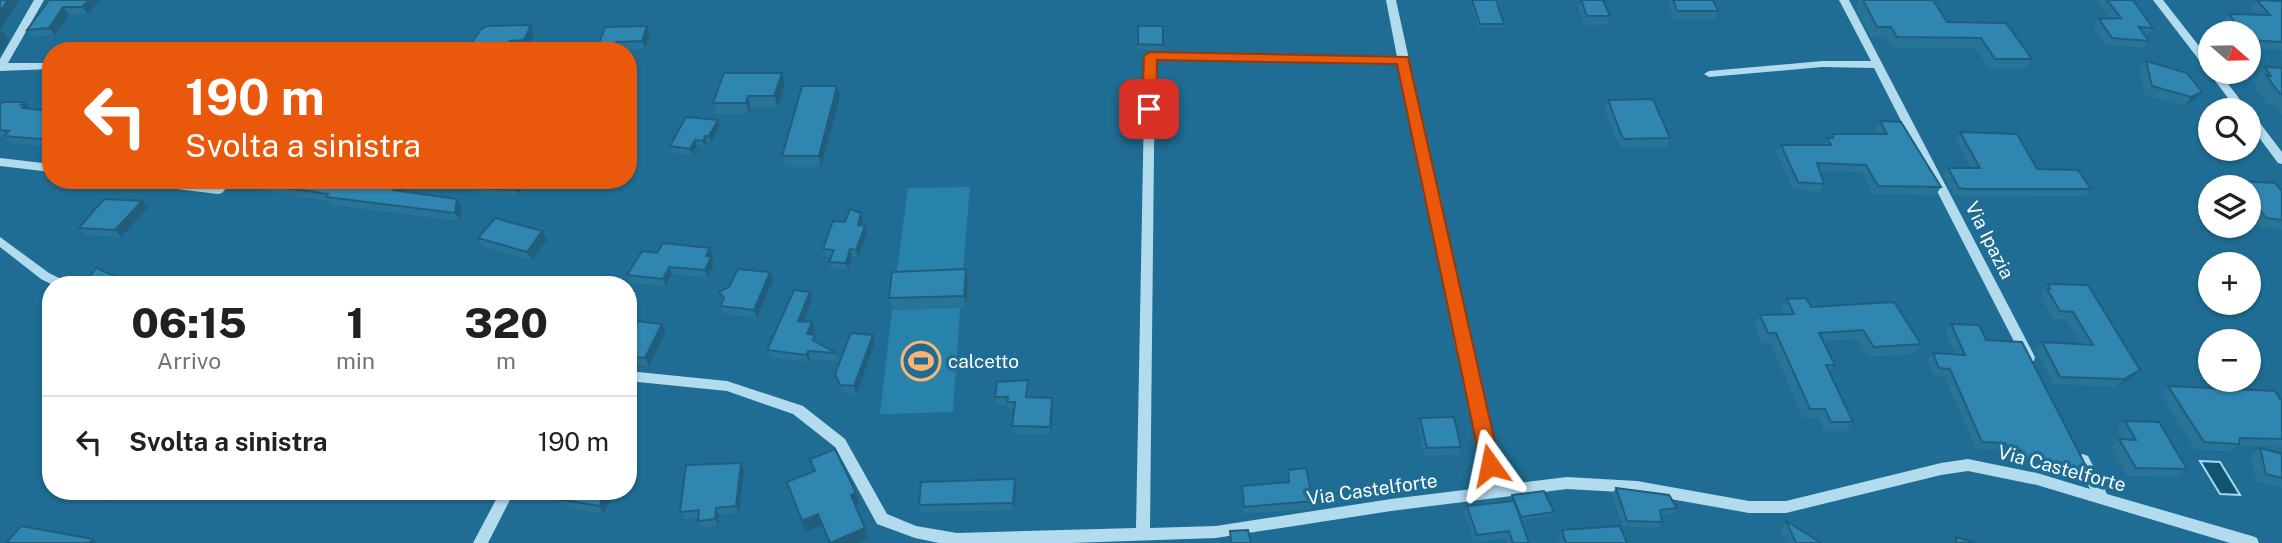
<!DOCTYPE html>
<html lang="it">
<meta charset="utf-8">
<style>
:root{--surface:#fff;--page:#f2f2f2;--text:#202124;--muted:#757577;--line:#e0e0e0}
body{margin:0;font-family:"Public Sans",sans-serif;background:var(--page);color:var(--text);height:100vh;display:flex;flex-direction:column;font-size:26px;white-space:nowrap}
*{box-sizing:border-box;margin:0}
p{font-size:23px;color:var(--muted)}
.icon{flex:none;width:38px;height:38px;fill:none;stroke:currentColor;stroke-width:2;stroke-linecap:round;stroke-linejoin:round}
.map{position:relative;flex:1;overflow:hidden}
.details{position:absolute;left:42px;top:276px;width:595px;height:224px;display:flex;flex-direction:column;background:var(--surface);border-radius:28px;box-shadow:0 2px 5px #0004}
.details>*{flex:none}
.guide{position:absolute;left:42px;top:42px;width:595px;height:147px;border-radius:28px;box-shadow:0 2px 5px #0004;background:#ea580c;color:#fff;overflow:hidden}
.needle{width:46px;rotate:110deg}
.tools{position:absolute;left:2198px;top:21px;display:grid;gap:14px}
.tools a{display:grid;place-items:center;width:63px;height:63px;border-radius:50%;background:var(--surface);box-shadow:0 2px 5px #0004;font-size:35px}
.pin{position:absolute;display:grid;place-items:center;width:60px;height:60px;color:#fff;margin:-30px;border-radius:14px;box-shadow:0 4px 10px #0006}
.me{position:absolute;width:77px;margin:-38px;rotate:348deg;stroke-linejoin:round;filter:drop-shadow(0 0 5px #0008)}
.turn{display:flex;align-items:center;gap:24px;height:147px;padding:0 28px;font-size:32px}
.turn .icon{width:91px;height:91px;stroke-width:2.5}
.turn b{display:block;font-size:49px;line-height:60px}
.eta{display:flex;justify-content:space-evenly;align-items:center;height:119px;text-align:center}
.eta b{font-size:42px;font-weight:800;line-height:49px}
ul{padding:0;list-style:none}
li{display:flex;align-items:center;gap:21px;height:91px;padding:0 28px;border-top:2px solid var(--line)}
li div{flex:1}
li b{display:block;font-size:26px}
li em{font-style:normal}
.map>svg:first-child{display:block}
</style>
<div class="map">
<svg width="2282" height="543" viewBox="0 0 2282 543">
<rect width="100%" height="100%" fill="#1f6d94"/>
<path fill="#2883ac" d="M970,187L962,282L895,284L908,188Z
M960,308L953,412L880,414L892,310Z"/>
<path fill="#155372" stroke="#a5d9f0" stroke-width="2" d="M2200,461L2220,462L2240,495L2220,494Z"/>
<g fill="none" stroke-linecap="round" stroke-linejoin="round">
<path fill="#b2dbee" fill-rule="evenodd" d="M34,0H44L8,63H51V69L0,71V59Z
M1386,0H1396L1502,485L1567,477L1637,481L1749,501H1786L1941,463L1968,459L2037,473L2090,489L2076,460L2078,456L2083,454L2088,456L2107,494L2252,536L2257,538L2259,543H2230L2037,485L1968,471L1941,475L1786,513H1749L1637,493L1567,489L1391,511L1216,538L1071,543H939L915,538L877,524L835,447L793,414L727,391L628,381V371L727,381L803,406L845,439L887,514L916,526L957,533L1136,528L1145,56L1150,53L1397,57ZM1155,59L1398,63L1488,487L1391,499L1216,526L1150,528Z
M1839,0H1849L2035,357L2034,361H2024L1874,68L1822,67L1709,77L1704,74L1709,71L1822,61H1871Z
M2153,0H2163L2210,60V72H2219L2248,110H2237L2210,74V70L2206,69Z
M2249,113L2253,114L2282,152V164L2278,163L2249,124Z
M0,158L51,164V172L0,166Z
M129,180H171L215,186L220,180H233L222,193L218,194L135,184Z
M0,237L49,273L67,282L69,285H53L41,279L0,247Z
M500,492H514L488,543H473Z"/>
</g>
<path fill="#287498" d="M49,0H103H100L88,14L69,15L55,35L34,37L27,30Z
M1472,0L1504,24L1503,28H1478L1471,4Z
M1581,0L1610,16L1607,25H1584L1578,8Z
M1670,0H1713L1718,11L1714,20H1674L1668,4Z
M1860,0H1933L1947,22L2032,59L2025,69H1989L1975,49L1892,47L1885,37H1871L1856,8Z
M2096,0H2133L2153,28L2148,35H2145L2149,41L2143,48L2106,45L2093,27L2099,19H2110Z
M2257,0L2282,1V50L2249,49V33H2231L2223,21L2229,14L2257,15L2251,8Z
M531,25L534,33L528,48L466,51Z
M647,26L650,34L645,49L596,51Z
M1138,26H1163V50L1138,49Z
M2146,61L2202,92L2194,100L2184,106L2145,95L2139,69Z
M2265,67L2282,68V115L2275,106H2269L2255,88L2258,84L2254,80Z
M782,73L785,84L778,108H751L749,114H717L713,103Z
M837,86L840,97L821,167H786L782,156Z
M1608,100L1670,138L1667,147H1620L1604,109Z
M0,105L51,111V147L11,143L6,138L0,137Z
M718,120L720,126L711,143L707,142L705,147L697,146L693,155L672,153L670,146Z
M1880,121L1941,187L1936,195L1873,194L1862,172L1820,171L1824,184L1820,192L1794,189L1776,152L1781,145H1823L1827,138H1830L1832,134H1878L1875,129Z
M1960,132L2037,169L2091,189L2085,196L1962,197L1954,195L1943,175L1948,168H1971L1955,139Z
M249,180H412L403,191L457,199L461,206L460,221L331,205L329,201L254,189L248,182Z
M527,180L519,194L480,193L477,188Z
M2238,181L2282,191V230L2257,226L2249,215V187H2232Z
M142,201L148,208L121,237L85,235L79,228Z
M861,213L863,220L861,226L867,233L858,257L852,256L848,270L831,269L829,262L831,257L825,256L823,249L845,222Z
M542,231L547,240L532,260L483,247L478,238Z
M657,253L713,256L712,257L714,264L708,278L672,274L666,286L630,283L627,275Z
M966,269L968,281L966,308L892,310L889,298Z
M773,280L757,318L723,314L720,306L723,301L719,292Z
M2048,284L2140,370L2132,377L2117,387L2053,384L2035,350L2042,342L2081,344L2066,319H2053L2040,297L2042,295L2041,292Z
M1787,299L1921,344L1914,354L1867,357L1857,339L1823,341L1835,365L1829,372L1853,422L1846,431H1824L1819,418H1803L1770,343H1762L1754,324L1760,315L1784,314L1781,308Z
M812,300L803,321L812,322L815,330L813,335L817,342L836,353L838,361L810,359L809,362L770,357L767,350Z
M662,324L666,332L649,366L628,363V332Z
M1951,324L1986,340L2090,474L2083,481L2018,464L2015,457L2002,456L1999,450L1976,449L1944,376L1933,375L1927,360L1933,353L1956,354L1945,331Z
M875,343L856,395L843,393L835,374Z
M2168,386L2282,399V447L2237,445L2230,451L2195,450L2160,393Z
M1029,387L1028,397L1052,398L1053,406L1051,434H1013L1012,426L1014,410L1008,409V405H997L995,397Z
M1420,418L1461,447L1458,455L1424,456L1418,426Z
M2125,421L2187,469L2178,477L2127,476L2111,447L2119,439H2123L2117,429Z
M2260,448L2282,454V488L2256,481L2251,456Z
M741,463L744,470L739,513L719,515L718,526L702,528L698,521V518L684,519L680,512Z
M1288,470L1313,501L1311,509L1243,514L1241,494L1242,486L1287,483L1286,477Z
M1015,479L1016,487L1014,510L921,512L919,505Z
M1616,488L1677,508L1673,514L1661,515L1662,522L1658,528L1623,527L1612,494Z
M67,492H114L106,501L70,494Z
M216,492H244L240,496Z
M256,492H276L273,495Z
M562,492H615L603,514L563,506L558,499Z
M1512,495L1554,512L1552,516L1521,520L1529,543H1507L1506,538L1474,542L1464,513L1467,506L1512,501L1511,499Z
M1786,521L1821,543H1786L1780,529Z
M1562,530L1627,543H1560L1558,537Z"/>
<path fill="#215e7c" d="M8,0H19L0,30V12Z
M88,0H100L88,14L82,7Z
M63,7L69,15L55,35L49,28Z
M531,25L534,33L528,48L524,40Z
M647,26L650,34L645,49L642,41Z
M2,31L9,39L0,54V34Z
M510,41L514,49L513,51H503Z
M616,42L619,50V51H611Z
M782,73L785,84L778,108L774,96Z
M837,86L840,97L821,167L819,156Z
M2202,92L2194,100L2184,106L2191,97Z
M748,96L751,108L749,114L746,103Z
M24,102L31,109L22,108L21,105Z
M718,120L720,126L711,143L709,136Z
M705,136L707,142L705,147L703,141Z
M695,140L697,146L693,155L690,149Z
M400,180H412L398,197L393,190Z
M522,180H527L519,194L516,190Z
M457,199L461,206L460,221L455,213Z
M142,201L148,208L121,237L115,230Z
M861,213L863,220L859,233L858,225Z
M865,226L867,233L858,257L856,250Z
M542,231L547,240L532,260L527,252Z
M710,248L714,264L708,278L705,270L706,256Z
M850,249L852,256L848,270L846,263Z
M669,267L672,274L666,286L663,279Z
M966,269L968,281L966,308L964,296Z
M770,272L773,280L757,318L754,310Z
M124,280L129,285H119Z
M810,292L812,300L801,328L798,321Z
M812,322L815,330L810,342L807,334Z
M662,324L666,332L649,366L645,358Z
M873,335L875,343L856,395L854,386Z
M808,351L810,359L809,362L806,355Z
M2140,370L2132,377L2117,387L2124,379Z
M1052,398L1053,406L1051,434L1050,427Z
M741,463L744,470L739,513L736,506Z
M1015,479L1016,487L1014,510L1013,503Z
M95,492H114L106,501Z
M236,492H244L240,496Z
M607,492H615L603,514L599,506Z
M856,493L860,503L855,506L851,495Z
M716,508L719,515L718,526L715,519Z
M818,514L822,525L806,532L802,521Z
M865,528L868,539L858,543H830Z
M93,539L98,543H89Z"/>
<path fill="#2f87b1" stroke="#215e7c" stroke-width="2" d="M0,0H8L0,12Z
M49,0H88L82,7H63L49,28L27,30Z
M1472,0H1496L1504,24H1480Z
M1581,0H1603L1610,16H1587Z
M1673,0H1713L1718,11H1677Z
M1863,0H1933L1947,22L2006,23L2032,59H1995L1981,38L1897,37L1891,27H1877Z
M2107,0H2133L2153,28L2139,27L2149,41L2112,38L2099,19L2121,18Z
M2257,0L2282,1V42L2249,40V33H2243L2229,14L2270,15Z
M531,25L524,40L510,41L503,51H466L481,29L487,26Z
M647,26L642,41L616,42L611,51H596L605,27Z
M1138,26H1163V45L1138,44Z
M2146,61L2187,73L2202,92L2191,97L2152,86Z
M2265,67L2282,68V94H2280L2266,75L2271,76Z
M724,73H782L774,96H748L746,103H713Z
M802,86H837L819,156H782Z
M1653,99L1670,138L1623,139L1608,100Z
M3,102H24L21,105H25L22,108L51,111V140L4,136L9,131L0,130V105Z
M686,117L718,120L709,136H705L703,141L695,140L690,149L670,146Z
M1880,121L1901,122L1941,187L1878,186L1866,165L1817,163L1824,184L1798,182L1781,145H1831L1827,138H1833L1832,134H1887Z
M1960,132L2017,134L2037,169L2078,170L2091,189H1967L1959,188L1948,168H1980Z
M249,180H400L393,190L457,199L455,213L326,197L328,194L248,182Z
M482,180H522L516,190L477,188Z
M2238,181L2275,183L2282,191V220L2266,218L2249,195V187H2243Z
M105,199L142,201L115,230L79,228L95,209Z
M850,209L861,213L858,225L865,226L856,250L850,249L846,263L829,262L834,250L823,249L833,221L845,222Z
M495,218L542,231L527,252L478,238Z
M663,243L710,248L706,256L711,257L705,270L669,267L663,279L627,275L642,251L657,253Z
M96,268L124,280L119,285H91L85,283Z
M738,269L770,272L754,310L720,306L724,298L719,292L729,287Z
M966,269L964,296L889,298L892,272Z
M2048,284L2088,285L2140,370L2124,379L2060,377L2042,342L2093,345L2073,312L2060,311L2047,289H2050Z
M794,290L810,292L798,321L812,322L807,334L815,335L813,340L836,353L808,351L806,355L767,350Z
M1806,298L1811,307L1894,302L1921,344L1874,347L1863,330L1819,333L1835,365H1826L1853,422H1831L1825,409H1810L1776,333H1768L1760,315L1794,314L1787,299Z
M636,321L662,324L645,358L628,356V332H630Z
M1951,324L1979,325L1986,340L2022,342L2090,474L2025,457L2021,450L2009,449L2005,443L1982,442L1950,369L1939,368L1933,353L1965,355Z
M851,333L873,335L854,386L840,385L835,374Z
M1028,380L1026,397L1052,398L1050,427L1012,426L1015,402H1007L1008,397H995L997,382Z
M2168,386L2275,391L2280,399H2282V439L2240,438L2239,444L2204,442Z
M1454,417L1461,447L1427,448L1420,418Z
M2125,421L2159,422L2187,469L2136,468L2119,439L2136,440Z
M2260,448L2282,454V478L2266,474Z
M835,449L856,493L851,495L865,528L830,543L818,514L802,521L787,482L815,471L810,459Z
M741,463L736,506L716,508L715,519L698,521L699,510L680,512L686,465Z
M1306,468L1313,501L1244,507L1242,486L1289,482L1288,470Z
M1015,479L1013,503L919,505L921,482Z
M1616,488L1669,495L1677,508L1660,510L1662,522L1627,521Z
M1544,491L1554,512L1521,517L1512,495Z
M562,492H607L599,506L558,499Z
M1514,501L1529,543H1513L1509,531L1477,535L1467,506Z
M1786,521L1818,541L1821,543H1796Z
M21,526L93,539L89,543H6Z
M1620,526L1627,543H1566L1562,530Z
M1248,530L1251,543H1231L1230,531Z
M1956,537L1975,543H1956Z"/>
<path fill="#ea580c" stroke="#983908" stroke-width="2" d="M1150,52L1408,57L1500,465L1497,471H1484L1481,465L1397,64L1157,60L1156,109L1149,114L1142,109L1144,56Z"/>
<defs>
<symbol id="stadium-ring" viewBox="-11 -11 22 22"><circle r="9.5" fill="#1f6d94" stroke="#fcb472" stroke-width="1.5"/><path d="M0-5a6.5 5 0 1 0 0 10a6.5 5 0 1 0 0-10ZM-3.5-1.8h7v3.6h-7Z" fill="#fcb472"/></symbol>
</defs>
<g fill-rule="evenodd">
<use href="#stadium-ring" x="899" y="339" width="44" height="44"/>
</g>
<g text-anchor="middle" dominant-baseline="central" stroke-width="7" stroke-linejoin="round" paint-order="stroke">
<g font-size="19" fill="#fff" stroke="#1f6d94">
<text transform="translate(1990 240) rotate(63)">Via Ipazia</text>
<text transform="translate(2062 468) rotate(15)">Via Castelforte</text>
<text transform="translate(1372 489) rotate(-8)">Via Castelforte</text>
</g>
<g font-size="19" fill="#fff" stroke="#1f6d94" text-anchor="start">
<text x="948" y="361">calcetto</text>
</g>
</g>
</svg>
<div class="tools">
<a><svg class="needle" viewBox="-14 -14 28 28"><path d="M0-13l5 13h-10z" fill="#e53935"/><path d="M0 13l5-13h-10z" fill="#757577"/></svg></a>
<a><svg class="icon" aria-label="search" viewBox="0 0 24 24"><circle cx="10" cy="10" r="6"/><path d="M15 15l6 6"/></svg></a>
<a><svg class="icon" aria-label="layers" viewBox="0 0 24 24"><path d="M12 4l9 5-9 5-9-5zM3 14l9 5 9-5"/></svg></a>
<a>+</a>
<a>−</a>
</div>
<div class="pin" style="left:1149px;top:109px;background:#d93025"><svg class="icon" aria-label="arrive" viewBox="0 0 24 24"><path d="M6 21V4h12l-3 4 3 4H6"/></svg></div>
<svg class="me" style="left:1490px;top:465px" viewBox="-20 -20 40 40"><path d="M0-17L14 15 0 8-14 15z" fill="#ea580c" stroke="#fff" stroke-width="4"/></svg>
<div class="guide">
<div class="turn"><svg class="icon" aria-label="left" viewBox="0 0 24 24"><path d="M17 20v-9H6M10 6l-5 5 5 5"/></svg><div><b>190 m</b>Svolta a sinistra</div></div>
</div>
<section class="details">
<div class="eta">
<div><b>06:15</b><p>Arrivo</p></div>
<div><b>1</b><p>min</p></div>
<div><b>320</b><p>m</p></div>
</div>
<ul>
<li><svg class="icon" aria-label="left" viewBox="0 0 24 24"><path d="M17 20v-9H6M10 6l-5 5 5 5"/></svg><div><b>Svolta a sinistra</b></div><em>190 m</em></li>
</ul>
</section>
</div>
